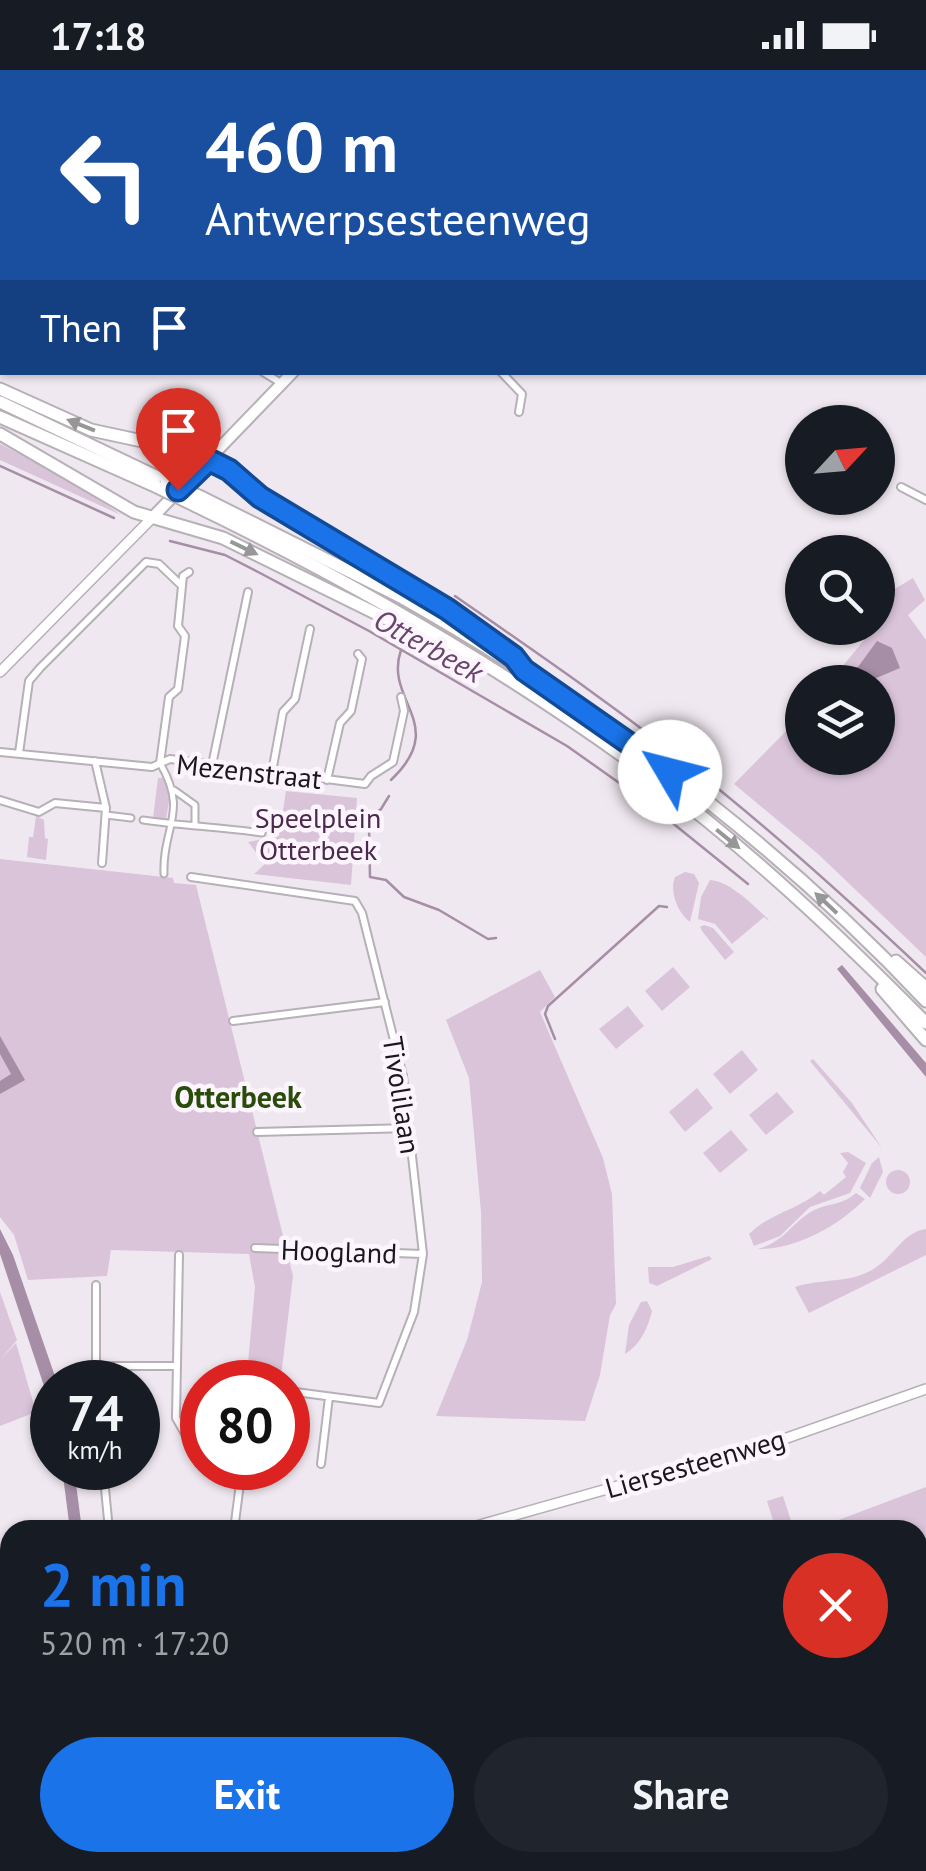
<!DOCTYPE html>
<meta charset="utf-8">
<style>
:root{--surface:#171b24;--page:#20242c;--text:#f1f3f6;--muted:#9ea1a6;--accent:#1a73e8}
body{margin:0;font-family:"PT Sans",sans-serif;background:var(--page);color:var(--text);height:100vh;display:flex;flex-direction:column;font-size:38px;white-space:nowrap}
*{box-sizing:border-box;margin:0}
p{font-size:32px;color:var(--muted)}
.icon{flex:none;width:55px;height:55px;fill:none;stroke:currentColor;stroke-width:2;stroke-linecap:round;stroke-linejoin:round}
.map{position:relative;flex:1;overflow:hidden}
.sheet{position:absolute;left:0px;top:1450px;width:928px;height:352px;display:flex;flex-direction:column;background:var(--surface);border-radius:30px 30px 0 0;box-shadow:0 2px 8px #0004}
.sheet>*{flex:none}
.top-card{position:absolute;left:0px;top:0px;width:928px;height:305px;box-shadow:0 2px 8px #0004;background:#1a4fa0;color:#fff;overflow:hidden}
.needle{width:65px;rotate:64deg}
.controls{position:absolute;left:785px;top:335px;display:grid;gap:20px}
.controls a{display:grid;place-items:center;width:110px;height:110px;border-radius:50%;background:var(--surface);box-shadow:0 2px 8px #0004;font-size:50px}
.speed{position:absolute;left:30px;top:1290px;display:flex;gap:20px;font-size:50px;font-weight:700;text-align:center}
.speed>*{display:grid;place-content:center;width:130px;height:130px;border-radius:50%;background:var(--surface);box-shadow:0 2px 8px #0004;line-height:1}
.speed small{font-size:25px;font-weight:400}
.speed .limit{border:15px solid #d22;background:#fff;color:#111}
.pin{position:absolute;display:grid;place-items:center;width:85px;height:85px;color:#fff;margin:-102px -42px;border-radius:50% 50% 50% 0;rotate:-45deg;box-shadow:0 0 10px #0007}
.pin .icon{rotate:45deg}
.me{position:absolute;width:110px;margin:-55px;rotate:307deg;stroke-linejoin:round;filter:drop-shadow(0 0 8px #0008)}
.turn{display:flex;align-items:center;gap:35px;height:210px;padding:0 40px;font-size:45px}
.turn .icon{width:130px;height:130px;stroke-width:2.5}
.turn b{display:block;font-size:70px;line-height:85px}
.then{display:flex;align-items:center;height:95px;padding:0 40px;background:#0003;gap:20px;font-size:38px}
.round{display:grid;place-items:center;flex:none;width:105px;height:105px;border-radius:52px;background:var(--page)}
.headline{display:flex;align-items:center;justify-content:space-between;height:170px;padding:0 40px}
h1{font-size:60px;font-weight:700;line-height:75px;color:var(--accent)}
.primary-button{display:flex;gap:20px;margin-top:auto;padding:20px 40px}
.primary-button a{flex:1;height:115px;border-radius:60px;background:var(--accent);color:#fff;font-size:40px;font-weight:700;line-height:115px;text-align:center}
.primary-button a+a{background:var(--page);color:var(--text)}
.status{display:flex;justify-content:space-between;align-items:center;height:70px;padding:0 50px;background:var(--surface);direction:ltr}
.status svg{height:28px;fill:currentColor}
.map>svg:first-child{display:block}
</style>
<div class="status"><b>17:18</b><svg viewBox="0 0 49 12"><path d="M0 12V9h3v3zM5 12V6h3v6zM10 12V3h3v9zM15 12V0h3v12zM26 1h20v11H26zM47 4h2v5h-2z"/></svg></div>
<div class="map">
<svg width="926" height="1801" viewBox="0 0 926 1801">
<rect width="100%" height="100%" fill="#f0e8f0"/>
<path fill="#dac4da" d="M0,374L76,413L121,445L0,390Z
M913,508L925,530L908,545L926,570V887L818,784L734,714L802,645V688H878V612H830L868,565L863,558H878V529Z
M158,708H165L171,720L166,749L153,748Z
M286,721L357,728L351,815L254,804L265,794L248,772L279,766Z
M36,746L44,750L45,768L48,769L46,790L27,787L29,767H33Z
M0,789L173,808L174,813L196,815L293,1206L281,1307L247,1304L255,1217L249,1184L111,1180L107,1206L28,1210L14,1165L0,1147Z
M685,802L694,804L699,813L690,852C678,843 669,822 675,807Z
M710,810C730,811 753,835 768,849L769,851L764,847L732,874L715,854L698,849L701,827Z
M704,855L713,858L734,882L725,890L702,861L700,857Z
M673,897L690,917L662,941L645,921Z
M540,900L555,927L540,942L603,1088L612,1124L616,1234L610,1245L600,1305L585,1351L436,1346L467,1270L482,1212L481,1142L469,1008L446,950Z
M628,936L644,956L616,979L599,959Z
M742,980L758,1000L730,1024L713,1004Z
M813,989L852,1033L882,1078L810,991Z
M697,1018L713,1038L685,1062L669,1042Z
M777,1022L794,1042L766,1065L749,1045Z
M731,1060L748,1080L720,1103L703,1083Z
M848,1082L866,1093L850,1123L810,1137L780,1166L754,1176L749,1164C770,1143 798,1140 820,1121L824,1125L846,1107L843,1102L848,1093L840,1083Z
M879,1087L883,1102L870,1128L860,1118L872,1093Z
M886 1112a12 12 0 1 1 24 0a12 12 0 1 1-24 0Z
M856,1123L865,1129C839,1155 799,1179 758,1179C789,1170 793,1148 819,1138C833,1133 844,1134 856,1123Z
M926,1159V1185L809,1243L795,1217C822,1208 851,1214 875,1198C894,1186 903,1162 926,1159Z
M709,1186L712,1189L657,1216L649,1213L648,1197H673Z
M0,1222L17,1270L1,1289L16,1273L36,1342L0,1356Z
M647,1231L652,1241C648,1258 640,1275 625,1284L629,1255L641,1232Z
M926,1417V1801H638L636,1793L918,1792V1460H812Z
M783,1426L794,1460H776L767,1431Z
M10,1665V1792L16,1793L8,1801H0V1666Z
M404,1793H450L459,1801H411Z"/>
<path fill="#a68ea6" d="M877,571L892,578L900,598L867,612H847Z
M842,895L926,993V1007L837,899Z
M0,966L25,1010L0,1024V1011L11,1004L0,984Z
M0,1159L13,1185L57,1312H52V1340L0,1184Z
M62,1398H74L82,1460H70Z"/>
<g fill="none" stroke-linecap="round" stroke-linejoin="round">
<path stroke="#a68ea6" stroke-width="2.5" d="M0,396L114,448
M170,471L225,485L260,503L369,561L567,676L649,734L748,814
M455,526C537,583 619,639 696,701C776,764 852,833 926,903
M391,710C450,654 383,631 401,580
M372,746L381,739L389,726
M369,756L370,807L386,810L404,827L439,840L488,869L496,868
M555,969L545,944L548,936L659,836L667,837"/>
<defs>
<path id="pedestrian" d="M160,693C189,743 162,757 164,804
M174,720L195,735V756
M106,745L131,748
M143,750C183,756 222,757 262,763L266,748"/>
<path id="minor" d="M41,0V2
M0,246H2
M263,302L281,313
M501,302L522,324L519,342
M901,417L926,430
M0,682L152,697L170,689L365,714L371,706L393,692L404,641L401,627
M19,683L29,611L40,598L146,492L159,494L182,516
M95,691L106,738
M160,693L169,627L178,619L185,566L178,556L183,506L189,502
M212,695L248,522
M272,702L283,642L295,629L310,559
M327,710L340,653L351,641L362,589L358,584
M0,730L39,742L55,733L106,738L102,793
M191,807L355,831L362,843L403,1006L423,1184L414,1242L379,1333L288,1321
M233,951L385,932
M257,1062L410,1058
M255,1178L423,1184
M179,1185L176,1348L188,1369L202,1379
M95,1296H176
M96,1312V1215
M321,1394L329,1327
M103,1398L109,1460
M234,1460L242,1398
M0,1616L10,1614
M241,1792L258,1801
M512,1792L519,1801
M157,1801L158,1792
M345,1801V1792"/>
<path id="secondary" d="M0,602L152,448
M462,1460L784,1369L926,1319
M0,1521L10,1520"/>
<path id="primary" d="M587,2L589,0
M152,448L293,302"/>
<path id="trunk" d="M0,347L157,417
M0,364L134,442L223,468L434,572L446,574
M209,390C235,403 254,423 279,438C355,484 432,526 503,579
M196,436C355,513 508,601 650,706C749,780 839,865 926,953
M399,526C592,635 773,768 926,931
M896,891L926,918
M882,919L926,970"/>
<path id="motorway" d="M0,319L91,360L170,377L209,390
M0,332L166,411
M201,427L399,526"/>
</defs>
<use href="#pedestrian" stroke="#b7b0b7" stroke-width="9"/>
<use href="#minor" stroke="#b7b0b7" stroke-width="10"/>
<use href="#secondary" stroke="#b7b0b7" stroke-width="12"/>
<use href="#primary" stroke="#b7b0b7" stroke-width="14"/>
<use href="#trunk" stroke="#b7b0b7" stroke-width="15"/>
<use href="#motorway" stroke="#b7b0b7" stroke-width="15"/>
<use href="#pedestrian" stroke="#fff" stroke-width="5"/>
<use href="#minor" stroke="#fff" stroke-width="6"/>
<use href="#secondary" stroke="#fff" stroke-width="9"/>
<use href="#primary" stroke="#fff" stroke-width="10"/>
<use href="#trunk" stroke="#fff" stroke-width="11"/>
<use href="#motorway" stroke="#fff" stroke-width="11"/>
<defs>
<path id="trunk-bridge" d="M157,417L196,436"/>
<path id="motorway-bridge" d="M166,411L201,427"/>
</defs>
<use href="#trunk-bridge" stroke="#b7b0b7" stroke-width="15" stroke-linecap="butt"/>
<use href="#motorway-bridge" stroke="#b7b0b7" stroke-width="15" stroke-linecap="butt"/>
<use href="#trunk-bridge" stroke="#fff" stroke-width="11"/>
<use href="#motorway-bridge" stroke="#fff" stroke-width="11"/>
</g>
<defs><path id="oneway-solid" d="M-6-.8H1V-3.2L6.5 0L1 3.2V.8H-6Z" transform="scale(2.5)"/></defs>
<g fill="#989798">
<use href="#oneway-solid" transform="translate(81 355) rotate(-158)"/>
<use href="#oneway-solid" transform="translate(244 478) rotate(26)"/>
<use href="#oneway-solid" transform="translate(728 769) rotate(39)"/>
<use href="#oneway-solid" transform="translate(826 833) rotate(-137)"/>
</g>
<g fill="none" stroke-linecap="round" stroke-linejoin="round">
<defs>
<path id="route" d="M178,420L209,390L229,400L260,427L447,539L514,587L524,600L670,702"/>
</defs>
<use href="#route" stroke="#114b97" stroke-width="25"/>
<use href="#route" stroke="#1a73e8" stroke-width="18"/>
</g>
<g text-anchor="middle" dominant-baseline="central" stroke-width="9" stroke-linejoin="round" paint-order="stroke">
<g font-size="28" fill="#1a181a" stroke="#fdf5fd">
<text transform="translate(249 701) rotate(6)">Mezenstraat</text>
<text transform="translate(402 1025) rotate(81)">Tivolilaan</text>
<text transform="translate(339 1181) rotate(2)">Hoogland</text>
<text transform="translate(695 1393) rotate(-16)">Liersesteenweg</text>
</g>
<g font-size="28" fill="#4b284c" stroke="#fdf5fd">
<text x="318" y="747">Speelplein<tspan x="318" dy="32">Otterbeek</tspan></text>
</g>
<g font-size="30" font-style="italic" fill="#69456a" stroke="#fdf5fd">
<text transform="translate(429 575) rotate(29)">Otterbeek</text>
</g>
<g font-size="30" font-weight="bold" fill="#294c0a" stroke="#fdf5fd">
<text x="238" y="1026">Otterbeek</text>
</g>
</g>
</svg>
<div class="controls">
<a><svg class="needle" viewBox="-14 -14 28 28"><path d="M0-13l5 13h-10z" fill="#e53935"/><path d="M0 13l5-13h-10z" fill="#9ea1a6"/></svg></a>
<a><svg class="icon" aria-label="search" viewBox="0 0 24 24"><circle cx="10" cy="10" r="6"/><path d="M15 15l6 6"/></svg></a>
<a><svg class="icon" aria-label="layers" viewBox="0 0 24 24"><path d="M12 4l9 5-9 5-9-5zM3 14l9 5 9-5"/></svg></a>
</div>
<div class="speed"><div>74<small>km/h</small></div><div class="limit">80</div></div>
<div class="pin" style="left:178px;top:420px;background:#d93025"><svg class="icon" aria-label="arrive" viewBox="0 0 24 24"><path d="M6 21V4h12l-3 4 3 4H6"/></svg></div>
<svg class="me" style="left:670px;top:702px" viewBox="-20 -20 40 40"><circle r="19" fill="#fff"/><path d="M0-13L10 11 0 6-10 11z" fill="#1a73e8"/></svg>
<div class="top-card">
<div class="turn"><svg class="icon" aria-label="left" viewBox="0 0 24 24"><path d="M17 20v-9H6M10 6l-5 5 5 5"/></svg><div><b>460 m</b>Antwerpsesteenweg</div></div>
<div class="then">Then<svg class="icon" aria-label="arrive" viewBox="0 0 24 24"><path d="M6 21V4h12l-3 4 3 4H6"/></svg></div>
</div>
<section class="sheet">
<div class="headline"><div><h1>2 min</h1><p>520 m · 17:20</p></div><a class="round" style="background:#d93025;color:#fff"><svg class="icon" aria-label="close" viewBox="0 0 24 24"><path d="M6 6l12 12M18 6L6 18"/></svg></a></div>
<div class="primary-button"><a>Exit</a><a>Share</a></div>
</section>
</div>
